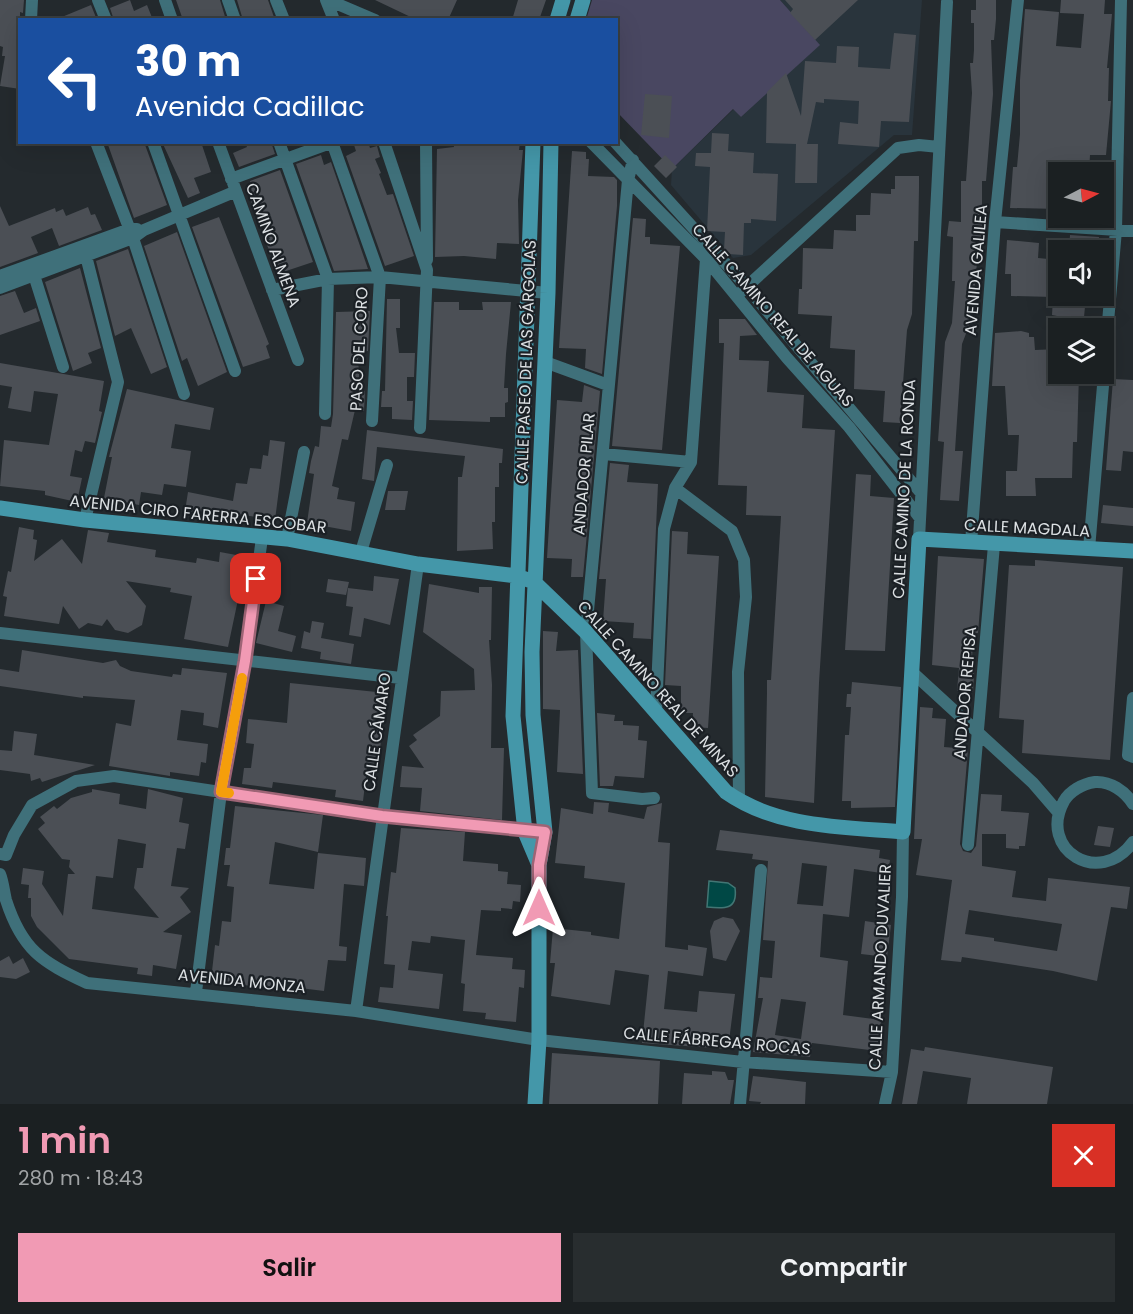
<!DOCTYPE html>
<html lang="es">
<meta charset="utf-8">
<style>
:root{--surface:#1b2022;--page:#282d2f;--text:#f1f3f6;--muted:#a0a3a5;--line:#393e40;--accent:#f19ab4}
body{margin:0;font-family:Poppins,sans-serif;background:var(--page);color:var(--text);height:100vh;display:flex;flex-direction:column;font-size:22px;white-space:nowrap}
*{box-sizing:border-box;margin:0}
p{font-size:20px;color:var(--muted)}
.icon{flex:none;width:33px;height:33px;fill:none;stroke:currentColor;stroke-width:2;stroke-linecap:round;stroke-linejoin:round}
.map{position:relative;height:1104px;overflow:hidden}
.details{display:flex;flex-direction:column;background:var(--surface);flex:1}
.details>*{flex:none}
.guide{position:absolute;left:18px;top:18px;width:600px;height:126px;border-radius:0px;box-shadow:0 6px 24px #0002,0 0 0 2px var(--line);background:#1a4fa0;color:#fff;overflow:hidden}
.needle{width:39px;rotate:84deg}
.tools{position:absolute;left:1048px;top:162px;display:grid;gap:12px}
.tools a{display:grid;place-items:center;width:66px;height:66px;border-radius:0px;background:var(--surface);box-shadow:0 6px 24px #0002,0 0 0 2px var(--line);font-size:30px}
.pin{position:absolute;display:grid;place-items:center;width:51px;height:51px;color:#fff;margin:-26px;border-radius:12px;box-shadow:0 3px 9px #0006}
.me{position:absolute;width:66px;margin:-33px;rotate:0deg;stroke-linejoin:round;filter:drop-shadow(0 0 4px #0008)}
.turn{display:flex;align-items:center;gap:21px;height:126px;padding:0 18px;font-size:27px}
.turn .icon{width:78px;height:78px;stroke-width:2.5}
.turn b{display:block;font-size:42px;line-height:51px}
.round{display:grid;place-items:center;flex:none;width:63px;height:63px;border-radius:0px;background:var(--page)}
.summary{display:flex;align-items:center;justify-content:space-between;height:102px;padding:0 18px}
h1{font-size:36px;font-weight:600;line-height:45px;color:var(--accent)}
.cta{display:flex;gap:12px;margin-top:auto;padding:12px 18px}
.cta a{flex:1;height:69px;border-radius:0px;background:var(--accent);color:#111;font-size:24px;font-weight:600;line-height:69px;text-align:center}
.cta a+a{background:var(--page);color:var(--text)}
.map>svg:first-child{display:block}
</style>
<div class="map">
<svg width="1133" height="1104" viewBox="0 0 1133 1104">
<rect width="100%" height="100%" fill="#242a2e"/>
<path fill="#29343c" d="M780,0H922L912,135H894L751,255L733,258L671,185L672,169L734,109L741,117L819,45Z"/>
<path fill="#494761" d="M592,0H780L820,45L741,117L733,109L672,169L617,112L616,20H586Z"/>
<path fill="#004845" stroke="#427674" stroke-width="1.5" d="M709,881L728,883L735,888C738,910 724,909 707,907Z"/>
<path fill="#4b4f55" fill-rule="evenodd" d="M0,0H24L23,13L20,12V89L0,86L5,56H2L3,47L0,46Z
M130,0L134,11L147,5L153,20H114L110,8Z
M176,0H220L226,20H183Z
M237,0H268L275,20H243Z
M375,0H457L448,20H417Z
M518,0H546L539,20H512Z
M785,0H858L815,40L790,13L793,9Z
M976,0H996V19L994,40H991L993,94L986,181H982V226L986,227L984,240H979L972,318L962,344L955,451H963L959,501L940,500L944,442L938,441L945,342L952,323L955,281H952L953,237L947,236L949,221L961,222V181H966L972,93L970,63H973L974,50V23H971V10H976Z
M1061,0H1105L1104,14H1112L1107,68H1109L1108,101H1111L1106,155H1090L1089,172L1061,170L1059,172V209L1010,208L1013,167H1017L1020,134V80L1025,9L1059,12L1056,46L1081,48L1084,14L1060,13Z
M91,5L97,20H57V19Z
M894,33L916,35L909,122L881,121L879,147L838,144L840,122L858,124L859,101L824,99V103L816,102L807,144H818L817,183H795L796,144L766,143L767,92L786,73L801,116L805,61L836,63L837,46L859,47L858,67L890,69Z
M645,94L672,96L669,138L641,135Z
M712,133L729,134L728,151L754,153L753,173L778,174L776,221L751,219V223H744L743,255L728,254L724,250L725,232L707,231L710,167L695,166L696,153H711Z
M107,142H144L167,205L134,218Z
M162,142H201L211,172L194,178L200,193L188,198Z
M245,142H271L275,154L239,167L233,153L247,147Z
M353,142H368L370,148L377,146L380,157L375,159L381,173L379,174L387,195L393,194L414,256L385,266L346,156L356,151Z
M453,142H520L519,150H523L518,200L519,244L497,243L496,259L464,256L435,257L437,149L454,147Z
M572,151L586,152V159H589L588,176L614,177L617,180V206L602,374L585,368L586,349L559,348Z
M321,155L324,165L331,162L368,269L334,271L296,164Z
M665,155L677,167L666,178L654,166Z
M280,170L313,262L280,273L265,241L270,239L262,219L259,220L248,194L252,192L250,181Z
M895,176H919V188L918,241H914L912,314L907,330L900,423L883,422L885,391L854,389L855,350L830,348L832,316L798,314L799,289H802L803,248L833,249L834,230L856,231V215H870L871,193L891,194V189H895Z
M0,206L9,226L55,208L56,212L63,209L66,216L88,207L91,215L95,214L102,230L59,246L52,228L31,237L38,253L0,267Z
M219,217L269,344L266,346L270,358L243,367L192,227Z
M633,218L646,219L645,237H650V244L680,246L662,450L612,446Z
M177,232L227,372L198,386L187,358L182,361L144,246Z
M1070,235L1099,237L1098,250H1069Z
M1007,240L1039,243L1038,258L1059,260V296H1086L1083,328H1057V316L1052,315L1053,297L1011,296V274H1005Z
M128,249L167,367L151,374L131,328L115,336L96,261Z
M80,268L101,348L88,353L92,363L73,371L45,282Z
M15,291L24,313L36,308L40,321L0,335V296Z
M387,299H400V328H396L399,353H415L414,377H407V401H413L412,420L392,419V407H381L382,391H385Z
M434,302H459V310H483L482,302H511L506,354L504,388H508V402L505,403V417H490V422L429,420Z
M370,311L368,351L361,352V357L358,358L360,391H365L364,411L355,410L348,440L342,439L332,486L339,488L337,499L355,502L351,531L307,523L314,474L309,473L311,461L315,446L319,447L321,426L331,427L333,414L336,312Z
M719,319H745L757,335L740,336L739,360L769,361L767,392L804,395L802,428L835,430L819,683L814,803L765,797L767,693V680H771L781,516L746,515L747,486L718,485L724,343H719Z
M1021,331L1029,333V337H1034L1035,350L1059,349V374H1079L1077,442H1073L1072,478H1035L1036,496H1006V471H1017L1019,435H1008L1005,386H992L995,333Z
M0,363L104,381L99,411L102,412L95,443L85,441L82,452L75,450L70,476L82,478L77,502L45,495V491L0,486L4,440L49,445L58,394L34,391L31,412L8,408L12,387L0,385Z
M1113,379L1133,380V452L1123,451L1121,471L1106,470Z
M584,385L600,391L583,577H571L572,559L547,558L557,400L582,402Z
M127,389L214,408L210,430L175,424L171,448L191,451L186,487L164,484L162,495L141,492L139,505L104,498L112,457H109L110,453Z
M367,430L503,449L502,463H499V487H495V522H492L493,549L457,551L458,477H462L465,456L377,447L374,481L362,479Z
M270,440L285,442L275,520L219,511L218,517L185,511L188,492L233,501L236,483L247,484L250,468L261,469L263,455L268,456Z
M610,463L629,465L627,482L658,484L651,639L633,638L634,623L603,621L606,579H599Z
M856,474L871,475L870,496L894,498L885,651L845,650Z
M388,491H408L405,510H385Z
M1103,505L1133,508V526L1101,523Z
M19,527L34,530L33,539L37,540L34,561L62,539L82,564L88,530L109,533L107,542L156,550L155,557L196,563L197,558L219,562L220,552L247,557L228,647L184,639L192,596L170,592L171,588L126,581L146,606L142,625L128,633L115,630L107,619L102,626L88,623L79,629L63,606L59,624L4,616L7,597L3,596L8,571L11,572Z
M672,531L688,532L687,554L719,556L708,728L692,727L693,713H681V686L665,685Z
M938,556L984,559L978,633H974L972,657H975L973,692L957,691L959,668L932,665Z
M1035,560L1123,567L1110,760L1022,753L1024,720L999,718L1009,565L1035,566Z
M374,576L399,579L390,625L364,618L361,637L349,635L353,607L346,606L348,588L373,591Z
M328,579L349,582L346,595L326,592Z
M429,584L479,593V587H492L491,640H489L492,685L491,748H504L502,820L420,811L422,788L400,787L402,766L424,768L409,746L417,740L413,735L440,716L441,691L475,690L474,669L423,632Z
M266,601L284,606L278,631L296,636L292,652L256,643Z
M312,621L324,623L321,638L354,644L351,664L320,659L321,652L301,648L304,631L310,633Z
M543,631L558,632L556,651L578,650L583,774L557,772L560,710L543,709Z
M22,650L103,663L116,660L120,666L131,671L172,677L173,674L181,675L182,668L227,673L218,728L203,725L204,713L181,710L177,740L208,744L206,763L201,762L199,776L170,772V776L109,766L116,723L131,726L135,700L83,696V698L0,686V669L19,672Z
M852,682L901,687L895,807L851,808V801H842L845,735H849L851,707H846L847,694H851Z
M290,683L386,693L378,769L367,768L363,801L335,797L336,790L273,782L272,788L242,784L244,768H251L254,744L246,743L248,719L287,723Z
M920,707L933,708L932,718L946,719L944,747L968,749L960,844L963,851L971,853L976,846L981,794L1002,795L1001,811L1029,813L1025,846H1019V849L1006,848V834H982V866L1016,871L1012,897L1046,901L1048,878L1130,887L1127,909L1111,907L1097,981L1053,971L962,957L961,962L941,960L952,880L916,875L922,839H914ZM969,910L1062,924L1057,951L994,941V938L965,934Z
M597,713L615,715L614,721H623V725L639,726L638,740L647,741L644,778L615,776L613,786H600Z
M14,731L37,734L34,755L95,765L42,782L40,778L31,781L30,774L0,770V750L12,751Z
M92,789L120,794L119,804L146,809L148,789L183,798L179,822L189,824L185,849L177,848L171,886L189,888L180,897L191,912L163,932L182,935L176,969L153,965L152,976L137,974L138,968L69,959L37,927L31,916V898H28L29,885L21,884L23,868L44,871L42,884L63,916L68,874H75L69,867L70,860L62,859L38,829L45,823L40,817L54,806L57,809L71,798L92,792ZM118,839L146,844L143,868H137L134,888L159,918L92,909L96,876L113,878Z
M594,802L609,803L608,812L644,819L647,807L662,803L658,842L670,843L665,947L688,950V945L707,948L703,976L668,971L664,1009L697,1012L699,991L735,994L728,1049L642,1043L649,975L615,970L610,1005L551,996L555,963H550L553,928L591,932V935L619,939L625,883L584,878L585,866L555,863L561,808L593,814Z
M235,806L323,815L318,852L275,842L269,884L314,889L318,853L366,858L364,886L344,884L339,946L347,947L346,961L328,960L324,991L300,988L301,983L278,980L277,990L211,980L215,945L219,946L222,921L231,922L234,887L227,886L230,865H224L226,848H230Z
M1098,826L1114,828L1110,847L1094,845Z
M401,828L465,832L463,861L498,864V871L508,872L507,884L521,885L520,902L513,901L512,909L501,908V911L481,910L476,955L513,958L512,969L525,970L524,988L519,987L516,1022L485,1019L486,1013L463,1011L465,984L461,983L465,940L431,936L430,943L412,941L408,970L443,974L439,1009L378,1002L380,987L393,988L395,965L384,964L388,916H386L391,872L396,873Z
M720,830L880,850L879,858L890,860L888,874L854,869L849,917L823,914L820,957L848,961L843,1015L881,1020L878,1051L812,1043L810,1057L753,1052L763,998H758L760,977L772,978L775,941L763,940L768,861L752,859L753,854L716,850ZM802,863L827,866L823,906L797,904ZM781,999L806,1002L801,1039L775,1035Z
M723,917L733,919L740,931L726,961L713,958L710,931L714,921Z
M865,921L891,925L887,957L861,954Z
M9,956L13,964L23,958L30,972L16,979L0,977V961Z
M925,1047L1053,1067L1047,1104H967L971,1078L923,1071L917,1104H902L911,1049L924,1051Z
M552,1053L660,1061L658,1104H549Z
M712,1071L725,1072L728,1080H734L730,1104H682L684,1073L712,1075Z
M753,1076L806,1082L805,1104H760L761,1102L749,1101Z"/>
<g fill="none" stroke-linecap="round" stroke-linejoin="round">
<path stroke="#3f707a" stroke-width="12" d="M98,0L106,20
M165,0L172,20
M228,0L235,20
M276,0L284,20
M326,0L334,20
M328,0L375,20
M31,20L32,0
M96,142L133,238L184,394
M153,142L235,371
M218,142L298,360
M279,142L328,279L325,414
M332,142L380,277L372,421
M384,142L427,270L420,428
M426,142L427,260
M591,142L706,259L787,358L849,427L920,518
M615,142L747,287L921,493
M633,160L628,180L586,632L592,793L642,799L654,798
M231,179L333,142
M995,222L1133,231
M34,275L63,367
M0,276L130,229H137
M0,288L133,238L144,230L234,192
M272,290L328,279L380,277L548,293
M742,291L898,148L919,145L939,147
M545,362L608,385
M1104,368L1116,230L1121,0
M603,454L691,462
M675,488L732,531L744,560L746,597L738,672L739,801
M85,520L118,382L86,256
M287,539L304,452
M919,539L947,2
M971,543L995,222L1018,0
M1089,549L1104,374
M361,552L387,465
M0,633L401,678
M912,672L1033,783L1058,812
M1133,698L1128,755L1133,757
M656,712L664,529L675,488L691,462L706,259L711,247
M1133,804C1125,791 1110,781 1095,782C1082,784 1070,791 1064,801C1037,850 1100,888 1133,842
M968,845L994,545
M0,854L6,855L14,835L32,805L76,781L114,776L382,816L545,832
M0,874C3,881 4,892 6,900C22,950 42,962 87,983L356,1011L539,1040L743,1062L892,1072
M196,992L221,792L245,661L262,538
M356,1011L418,564
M740,1104L761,870
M885,1104L892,1072L902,897L903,832"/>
<path stroke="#4497a9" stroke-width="15" d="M557,20L563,0
M577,20L583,0
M533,142L513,716L525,832L539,865
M0,508L85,520L287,539L418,564L517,576L534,582L586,632L726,792C777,828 843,827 903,832L919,539L1133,551
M535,1104L539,1040V865L545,832L533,715L532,652L548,293L551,142"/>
</g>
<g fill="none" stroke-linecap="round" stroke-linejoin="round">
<defs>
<path id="route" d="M256,579L245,661L221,792L382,816L545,832L539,865V908"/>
</defs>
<use href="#route" stroke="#9d6475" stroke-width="15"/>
<use href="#route" stroke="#f19ab4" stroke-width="10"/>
<path stroke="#f59e0b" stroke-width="10" d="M229,793L221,792L242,678"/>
</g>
<g text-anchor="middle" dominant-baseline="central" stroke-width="4.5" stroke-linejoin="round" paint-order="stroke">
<g font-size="16" fill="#dce0e3" stroke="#1b2025">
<text transform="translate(273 245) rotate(70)">CAMINO ALMENA</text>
<text transform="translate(976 270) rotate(-85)">AVENIDA GALILEA</text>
<text transform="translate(773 315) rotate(49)">CALLE CAMINO REAL DE AGUAS</text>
<text transform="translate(359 349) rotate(-87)">PASO DEL CORO</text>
<text transform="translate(526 362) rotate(-88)">CALLE PASEO DE LAS GÁRGOLAS</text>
<text transform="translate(584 474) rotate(-85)">ANDADOR PILAR</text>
<text transform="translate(904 489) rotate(-87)">CALLE CAMINO DE LA RONDA</text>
<text transform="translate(198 514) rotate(6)">AVENIDA CIRO FARERRA ESCOBAR</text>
<text transform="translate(1027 528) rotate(3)">CALLE MAGDALA</text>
<text transform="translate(658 689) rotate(48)">CALLE CAMINO REAL DE MINAS</text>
<text transform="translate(965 693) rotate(-85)">ANDADOR REPISA</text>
<text transform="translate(377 732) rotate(-82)">CALLE CÁMARO</text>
<text transform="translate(880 967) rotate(-87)">CALLE ARMANDO DUVALIER</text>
<text transform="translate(242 981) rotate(6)">AVENIDA MONZA</text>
<text transform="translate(717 1041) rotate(5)">CALLE FÁBREGAS ROCAS</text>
</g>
</g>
</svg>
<div class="tools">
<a><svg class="needle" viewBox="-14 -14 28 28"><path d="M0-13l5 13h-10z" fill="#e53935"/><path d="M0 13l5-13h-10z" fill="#a0a3a5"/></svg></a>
<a><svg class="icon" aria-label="sound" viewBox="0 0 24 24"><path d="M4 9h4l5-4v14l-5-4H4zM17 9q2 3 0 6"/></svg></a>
<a><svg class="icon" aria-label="layers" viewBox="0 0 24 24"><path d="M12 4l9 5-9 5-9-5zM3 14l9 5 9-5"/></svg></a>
</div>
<div class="pin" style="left:256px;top:579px;background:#d93025"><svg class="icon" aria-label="arrive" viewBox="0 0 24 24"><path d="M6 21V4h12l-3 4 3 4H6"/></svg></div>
<svg class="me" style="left:539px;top:908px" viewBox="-20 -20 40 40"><path d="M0-17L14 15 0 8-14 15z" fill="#f19ab4" stroke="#fff" stroke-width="4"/></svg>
<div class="guide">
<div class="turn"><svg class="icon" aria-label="left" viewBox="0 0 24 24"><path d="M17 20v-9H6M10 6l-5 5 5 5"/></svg><div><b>30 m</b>Avenida Cadillac</div></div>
</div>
</div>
<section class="details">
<div class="summary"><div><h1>1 min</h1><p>280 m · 18:43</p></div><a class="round" style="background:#d93025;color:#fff"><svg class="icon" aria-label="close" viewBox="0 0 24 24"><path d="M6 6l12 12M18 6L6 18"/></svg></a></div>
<div class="cta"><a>Salir</a><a>Compartir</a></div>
</section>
